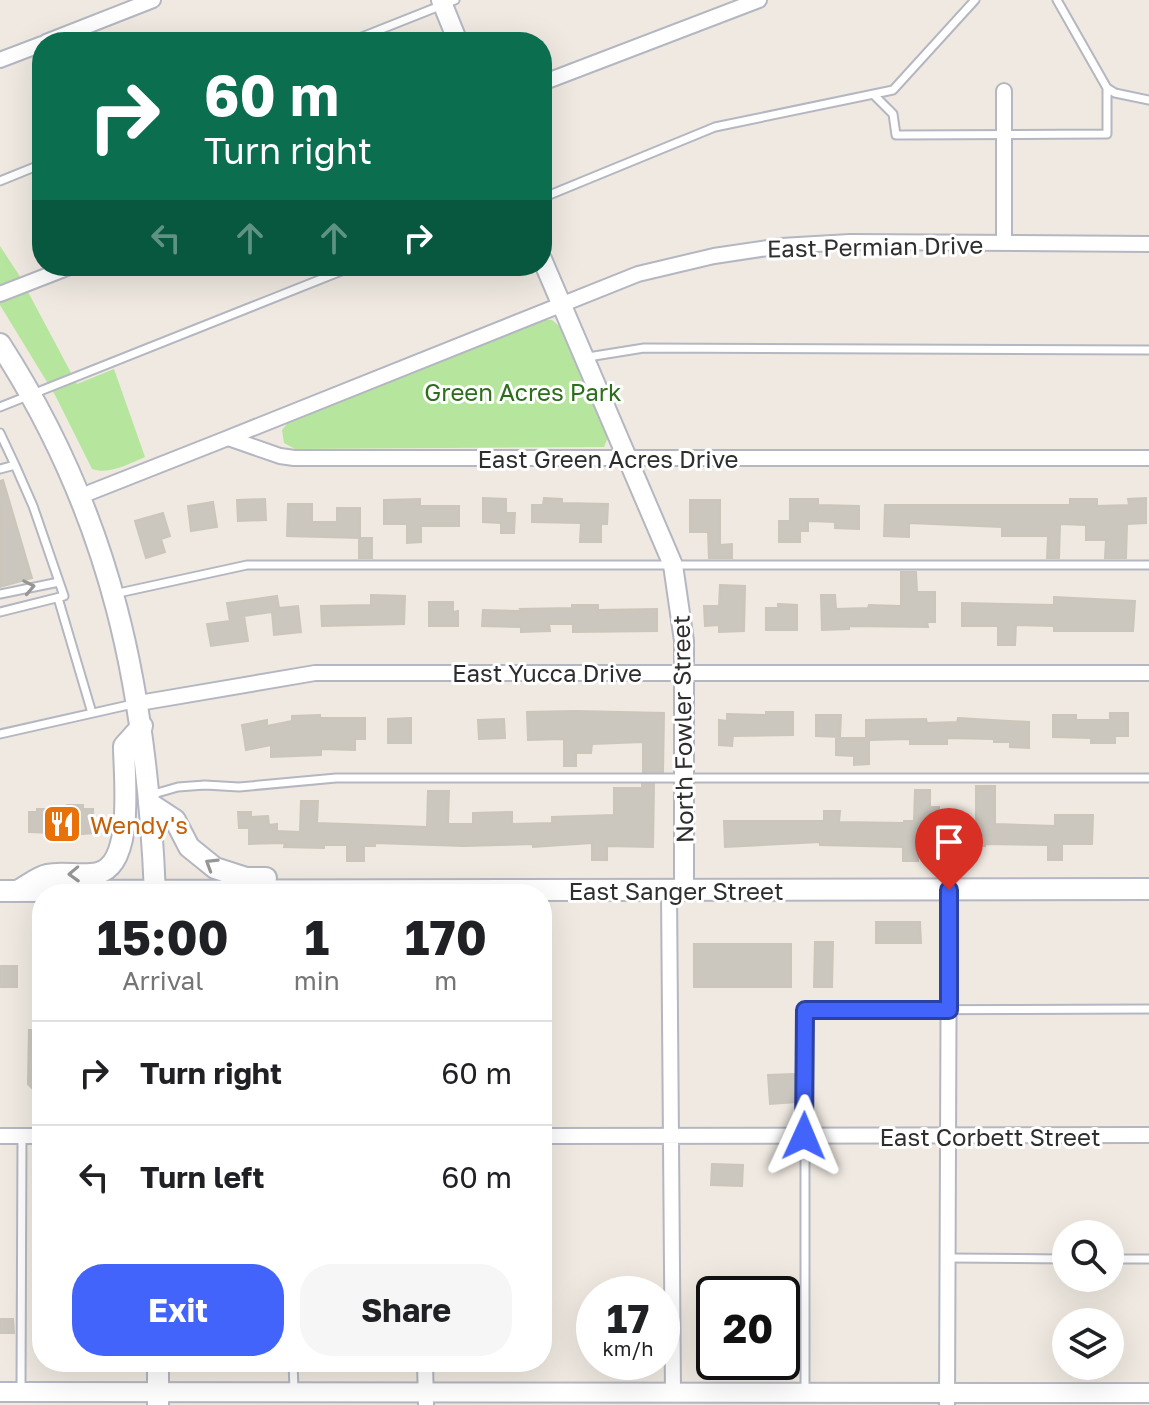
<!DOCTYPE html>
<style>
:root{--surface:#fff;--page:#f6f6f6;--text:#202124;--muted:#757577;--line:#e0e0e0;--accent:#4264fb}
body{margin:0;font-family:"Golos Text",sans-serif;background:var(--page);color:var(--text);height:100vh;display:flex;flex-direction:column;font-size:30px;white-space:nowrap}
*{box-sizing:border-box;margin:0}
p{font-size:26px;color:var(--muted)}
.icon{flex:none;width:44px;height:44px;fill:none;stroke:currentColor;stroke-width:2;stroke-linecap:round;stroke-linejoin:round}
.map{position:relative;flex:1;overflow:hidden}
.sheet{position:absolute;left:32px;top:884px;width:520px;height:488px;display:flex;flex-direction:column;background:var(--surface);border-radius:32px;box-shadow:0 8px 32px #0002}
.sheet>*{flex:none}
.hud{position:absolute;left:32px;top:32px;width:520px;height:244px;border-radius:32px;box-shadow:0 8px 32px #0002;background:#0b6e4f;color:#fff;overflow:hidden}
.buttons{position:absolute;left:1052px;top:1220px;display:grid;gap:16px}
.buttons a{display:grid;place-items:center;width:72px;height:72px;border-radius:50%;background:var(--surface);box-shadow:0 8px 32px #0002;font-size:40px}
.speed{position:absolute;left:576px;top:1276px;display:flex;gap:16px;font-size:40px;font-weight:700;text-align:center}
.speed>*{display:grid;place-content:center;width:104px;height:104px;border-radius:50%;background:var(--surface);box-shadow:0 8px 32px #0002;line-height:1}
.speed small{font-size:20px;font-weight:400}
.speed .limit{border:4px solid #111;border-radius:12px;background:#fff;color:#111}
.pin{position:absolute;display:grid;place-items:center;width:68px;height:68px;color:#fff;margin:-82px -34px;border-radius:50% 50% 50% 0;rotate:-45deg;box-shadow:0 0 8px #0007}
.pin .icon{rotate:45deg}
.me{position:absolute;width:88px;margin:-44px;rotate:1deg;stroke-linejoin:round;filter:drop-shadow(0 0 6px #0008)}
.turn{display:flex;align-items:center;gap:28px;height:168px;padding:0 40px;font-size:36px}
.turn .icon{width:104px;height:104px;stroke-width:2.5}
.turn b{display:block;font-size:56px;line-height:68px}
.lanes{display:flex;align-items:center;height:76px;padding:0 40px;background:#0003;justify-content:center;gap:40px;direction:ltr}
.lanes .off{opacity:.35}
.eta{display:flex;justify-content:space-evenly;align-items:center;height:136px;text-align:center}
.eta b{font-size:48px;font-weight:700;line-height:56px}
.button{display:flex;gap:16px;margin-top:auto;padding:16px 40px}
.button a{flex:1;height:92px;border-radius:32px;background:var(--accent);color:#fff;font-size:32px;font-weight:700;line-height:92px;text-align:center}
.button a+a{background:var(--page);color:var(--text)}
ul{padding:0;list-style:none}
li{display:flex;align-items:center;gap:24px;height:104px;padding:0 40px;border-top:2px solid var(--line)}
li div{flex:1}
li b{display:block;font-size:30px}
li em{font-style:normal}
.map>svg:first-child{display:block}
</style>
<div class="map">
<svg width="1149" height="1405" viewBox="0 0 1149 1405">
<rect width="100%" height="100%" fill="#efe9e1"/>
<path fill="#b6e59e" d="M0,246L19,275L77,384L114,369L145,457C128,464 110,475 92,469L55,395L0,305Z
M545,320H552L559,326L608,437L604,447L295,449L284,443L282,430L291,419Z"/>
<path fill="#cbc7bf" stroke="#cbc5ba" stroke-width="2" d="M3,480L32,578L0,587V481Z
M483,498L506,499V513H515L514,533H501V523L483,522Z
M544,498L562,499V503L608,504L607,524H601V542H580L581,523L532,522V505H543Z
M1146,498V523L1127,524L1126,558H1105L1106,540H1086V525L1060,524L1059,558H1047L1048,536H1002V527L909,523V537L884,536L885,505H1070V499H1097V506L1129,505L1128,499Z
M265,499L266,520L238,521L237,500Z
M420,499V506H459V526H421V542L407,543V524H384V500Z
M790,499H818V505L859,506V529L835,528V522L808,521V531H800V542H779V521H790Z
M690,500H720V545L732,544V558H709L708,532H690Z
M213,502L217,527L191,531L188,506Z
M288,504H312V522H337V508H360V538L287,536Z
M163,513L170,536L161,539L165,552L146,558L135,521Z
M359,538H372V558H359Z
M901,572H916L917,592H935V622H927L928,627L849,626V629L822,630L821,595H835L836,609L868,608L869,605L901,606Z
M720,585L745,586L744,631L719,632V625L705,626L704,606H719Z
M371,595L405,596L404,624L322,626L321,606L371,605Z
M277,596L279,608L298,606L301,632L274,635L272,612L244,616L248,641L211,646L207,624L230,621L227,603Z
M1054,597L1135,601L1133,631H1054V626L1016,625L1015,645H998V626H962V603L1054,605Z
M429,602H453V612L458,611V626H429Z
M778,604L797,605V630H766V608H778Z
M572,605H598V610L657,609V631L573,632V624H549L550,631L521,632V627L482,626L483,610L521,611L520,609L572,608Z
M576,711L664,713L663,772H643V742L592,744L591,753H576V766H564V739L528,740L527,712Z
M766,712H793V735L733,736L732,746L719,745V720L727,721V714L766,715Z
M1110,713H1128V736H1115V743H1091V738L1053,737V715H1076V720H1110Z
M320,715V718H365V739H355V750L321,749V755L271,757V745L246,750L242,725L267,720V726L292,721V716Z
M816,715H841L840,737L816,736Z
M411,718V743H388V719Z
M958,718L1029,722V748L1010,747V742H994V739L947,738V744H910V739L869,740V764L854,765V756L836,755V738H866V720L926,719L927,723L957,722Z
M504,719L505,738L479,739L478,720Z
M642,784H654L653,847L607,846V860H592V843L533,847V844L463,846L375,843V846H364V861H347V845H324V848L284,847L285,843L249,844V828H239L238,812H251V817L268,816L269,825L277,824V831L300,832L301,801H318L317,823L427,827L428,791H449L448,824H473V813L512,812V824L552,823V817L614,815V788H642Z
M976,786H995V824L1055,826V815H1093L1092,844H1062V860H1048V845L985,844V846H938V852H918V861H903V847L820,845V842L725,847L724,821H824V811H840L839,822L904,823V821H914L915,790H930V807H939L938,822H976Z
M67,805H83V809H93L94,833L58,836V833L29,832V812H37V809H67Z
M876,922H920L921,943H876Z
M815,942H833L832,987H814Z
M694,944H791V987H694Z
M0,966H17V987H0Z
M29,1030H42V1098L28,1084Z
M794,1074L796,1102L770,1104L768,1075Z
M712,1164L743,1165L742,1186L711,1185Z
M0,1319H13L14,1333H0Z"/>
<g fill="none" stroke-linecap="round" stroke-linejoin="round">
<defs>
<path id="service" d="M1057,0L1107,88L1115,93L1149,100
M349,42L455,0
M874,95L893,114L896,135L1107,134V88
M0,181L42,164
M542,198L715,127L893,90L975,0
M588,357L644,348L1149,350
M0,407L354,266
M0,433L15,465
M0,469L15,465L33,506L64,596L0,612
M0,594L59,582
M114,594L247,565H1149
M58,598L92,713
M0,734L133,704
M150,795L178,787L205,785L239,787L336,778H1149
M950,1258L1066,1259
M1110,1259H1149
M293,1362L294,1390
M21,1390L22,1136
M805,1391V1010L1149,1009"/>
<path id="minor" d="M46,42L153,0
M0,60L42,44
M542,83L759,0
M1004,243V91
M0,294L72,266
M228,438L638,274L714,256L781,246L850,242L1149,244
M81,496L228,438L280,456L294,458H1149
M139,703L315,673H1149
M669,891L673,1393
M0,1136H42
M542,1136L1149,1135
M425,1362L426,1405
M947,1405L949,890"/>
<path id="tertiary" d="M441,0L458,42
M542,259L673,565L684,641V891
M0,1392L1149,1393"/>
<path id="secondary" d="M0,344C112,517 147,691 155,894
M149,803L175,820L189,847L215,868L246,878H266
M19,890C28,885 38,877 47,875C63,871 81,877 98,873C135,864 124,776 124,746L142,726
M0,891L1149,889
M158,1362V1405"/>
</defs>
<use href="#service" stroke="#b4b7c1" stroke-width="11"/>
<use href="#minor" stroke="#b4b7c1" stroke-width="18"/>
<use href="#tertiary" stroke="#b4b7c1" stroke-width="22"/>
<use href="#secondary" stroke="#b4b7c1" stroke-width="24"/>
<use href="#service" stroke="#fff" stroke-width="7"/>
<use href="#minor" stroke="#fff" stroke-width="14"/>
<use href="#tertiary" stroke="#fff" stroke-width="18"/>
<use href="#secondary" stroke="#fff" stroke-width="20"/>
</g>
<defs><path id="oneway-chevron" d="M-2-3.5L2.5 0L-2 3.5" fill="none" stroke-width="1.6" stroke-linecap="round" stroke-linejoin="round" transform="scale(2)"/></defs>
<g stroke="#969696">
<use href="#oneway-chevron" transform="translate(29 587) rotate(-11)"/>
<use href="#oneway-chevron" transform="translate(211 864) rotate(-148)"/>
<use href="#oneway-chevron" transform="translate(74 874) rotate(178)"/>
</g>
<g fill="none" stroke-linecap="round" stroke-linejoin="round">
<defs>
<path id="route" d="M804,1136L805,1010H949V890"/>
</defs>
<use href="#route" stroke="#2b41a3" stroke-width="20"/>
<use href="#route" stroke="#4264fb" stroke-width="14"/>
</g>
<defs>
<symbol id="restaurant-square" viewBox="-11 -11 22 22"><rect x="-9" y="-9" width="18" height="18" rx="4" fill="#e8710a" stroke="#fff"/><path d="M-5-6h1v4h1v-4h1v4h1v-4h1v5L-1.5 .5V6h-2V.5L-5-1ZM5-6V6H3V1.5H1.5Q1.5-4 5-6Z" fill="#fff"/></symbol>
</defs>
<g fill-rule="evenodd">
<use href="#restaurant-square" x="40" y="802" width="44" height="44"/>
</g>
<g text-anchor="middle" dominant-baseline="central" stroke-width="6" stroke-linejoin="round" paint-order="stroke">
<g font-size="24" fill="#2e2e2e" stroke="#fff">
<text transform="translate(875 246) rotate(-1)">East Permian Drive</text>
<text x="608" y="458">East Green Acres Drive</text>
<text x="547" y="672">East Yucca Drive</text>
<text transform="translate(682 729) rotate(-91)">North Fowler Street</text>
<text x="676" y="890">East Sanger Street</text>
<text x="990" y="1136">East Corbett Street</text>
</g>
<g font-size="24" fill="#2c6e1b" stroke="#fff">
<text x="523" y="391">Green Acres Park</text>
</g>
<g font-size="24" fill="#c56008" stroke="#fff" text-anchor="start">
<text x="90" y="824">Wendy's</text>
</g>
</g>
</svg>
<div class="buttons">
<a><svg class="icon" aria-label="search" viewBox="0 0 24 24"><circle cx="10" cy="10" r="6"/><path d="M15 15l6 6"/></svg></a>
<a><svg class="icon" aria-label="layers" viewBox="0 0 24 24"><path d="M12 4l9 5-9 5-9-5zM3 14l9 5 9-5"/></svg></a>
</div>
<div class="speed"><div>17<small>km/h</small></div><div class="limit">20</div></div>
<div class="pin" style="left:949px;top:890px;background:#d93025"><svg class="icon" aria-label="arrive" viewBox="0 0 24 24"><path d="M6 21V4h12l-3 4 3 4H6"/></svg></div>
<svg class="me" style="left:804px;top:1136px" viewBox="-20 -20 40 40"><path d="M0-17L14 15 0 8-14 15z" fill="#4264fb" stroke="#fff" stroke-width="4"/></svg>
<div class="hud">
<div class="turn"><svg class="icon" aria-label="right" viewBox="0 0 24 24"><path d="M7 20v-9h11M14 6l5 5-5 5"/></svg><div><b>60 m</b>Turn right</div></div>
<div class="lanes"><svg class="icon off" aria-label="left" viewBox="0 0 24 24"><path d="M17 20v-9H6M10 6l-5 5 5 5"/></svg><svg class="icon off" aria-label="ahead" viewBox="0 0 24 24"><path d="M12 20V5M6 11l6-6 6 6"/></svg><svg class="icon off" aria-label="ahead" viewBox="0 0 24 24"><path d="M12 20V5M6 11l6-6 6 6"/></svg><svg class="icon" aria-label="right" viewBox="0 0 24 24"><path d="M7 20v-9h11M14 6l5 5-5 5"/></svg></div>
</div>
<section class="sheet">
<div class="eta">
<div><b>15:00</b><p>Arrival</p></div>
<div><b>1</b><p>min</p></div>
<div><b>170</b><p>m</p></div>
</div>
<ul>
<li><svg class="icon" aria-label="right" viewBox="0 0 24 24"><path d="M7 20v-9h11M14 6l5 5-5 5"/></svg><div><b>Turn right</b></div><em>60 m</em></li>
<li><svg class="icon" aria-label="left" viewBox="0 0 24 24"><path d="M17 20v-9H6M10 6l-5 5 5 5"/></svg><div><b>Turn left</b></div><em>60 m</em></li>
</ul>
<div class="button"><a>Exit</a><a>Share</a></div>
</section>
</div>
